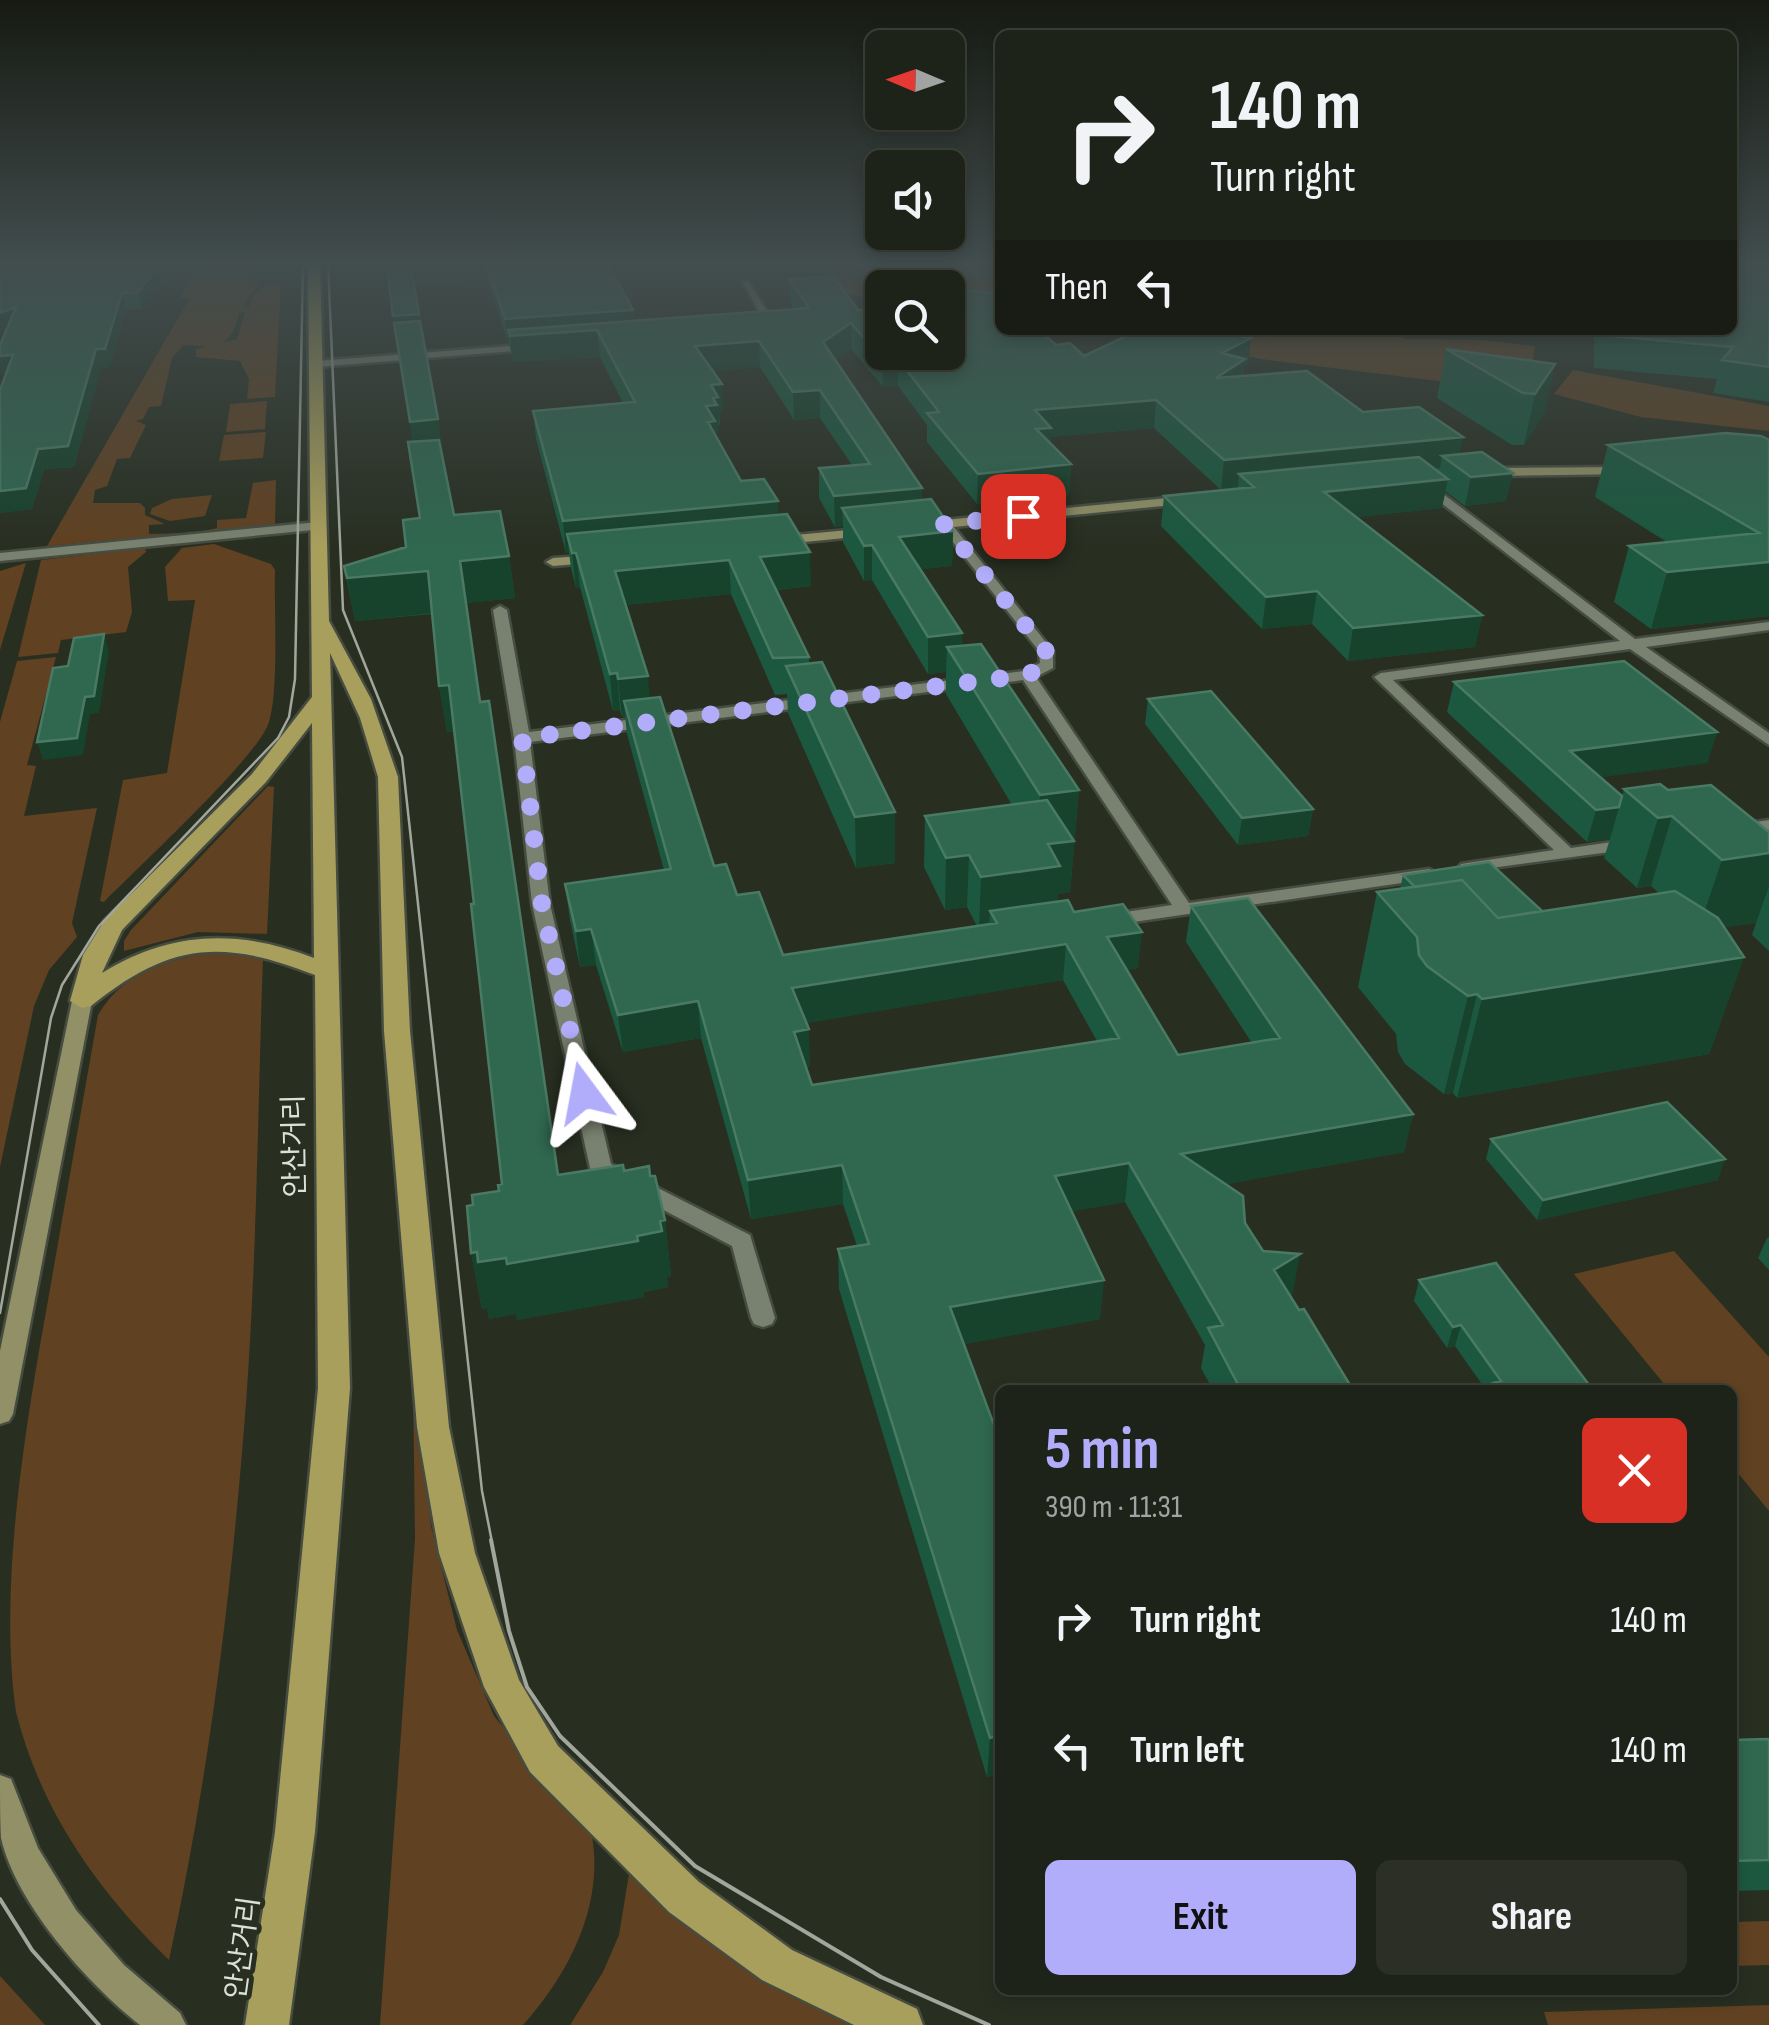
<!DOCTYPE html>
<meta charset="utf-8">
<style>
:root{--surface:#1e2319;--page:#2b2f26;--text:#f1f3f6;--muted:#a1a4a2;--line:#3c4038;--accent:#b1adfa}
body{margin:0;font-family:"Sofia Sans Condensed","Noto Sans KR",sans-serif;background:var(--page);color:var(--text);height:100vh;display:flex;flex-direction:column;font-size:38px;white-space:nowrap}
*{box-sizing:border-box;margin:0}
p{font-size:32px;color:var(--muted)}
.icon{flex:none;width:55px;height:55px;fill:none;stroke:currentColor;stroke-width:2;stroke-linecap:round;stroke-linejoin:round}
.map{position:relative;flex:1;overflow:hidden}
.drawer{position:absolute;left:995px;top:1385px;width:742px;height:610px;display:flex;flex-direction:column;background:var(--surface);border-radius:15px;box-shadow:0 5px 15px #0003,0 0 0 2px var(--line)}
.drawer>*{flex:none}
.top-card{position:absolute;left:995px;top:30px;width:742px;height:305px;border-radius:15px;box-shadow:0 5px 15px #0003,0 0 0 2px var(--line);background:#1e2319;color:var(--text);overflow:hidden}
.needle{width:65px;rotate:272deg}
.buttons{position:absolute;left:865px;top:30px;display:grid;gap:20px}
.buttons a{display:grid;place-items:center;width:100px;height:100px;border-radius:15px;background:var(--surface);box-shadow:0 5px 15px #0003,0 0 0 2px var(--line);font-size:50px}
.pin{position:absolute;display:grid;place-items:center;width:85px;height:85px;color:#fff;margin:-42px;border-radius:20px;box-shadow:0 5px 15px #0006}
.me{position:absolute;width:110px;margin:-55px;rotate:347deg;stroke-linejoin:round;filter:drop-shadow(0 0 8px #0008)}
.turn{display:flex;align-items:center;gap:35px;height:210px;padding:0 50px;font-size:45px}
.turn .icon{width:130px;height:130px;stroke-width:2.5}
.turn b{display:block;font-size:70px;line-height:85px}
.then{display:flex;align-items:center;height:95px;padding:0 50px;background:#0003;gap:20px;font-size:38px}
.round{display:grid;place-items:center;flex:none;width:105px;height:105px;border-radius:15px;background:var(--page)}
.overview{display:flex;align-items:center;justify-content:space-between;height:170px;padding:0 50px}
h1{font-size:60px;font-weight:700;line-height:75px;color:var(--accent)}
.action{display:flex;gap:20px;margin-top:auto;padding:20px 50px}
.action a{flex:1;height:115px;border-radius:15px;background:var(--accent);color:#111;font-size:40px;font-weight:700;line-height:115px;text-align:center}
.action a+a{background:var(--page);color:var(--text)}
ul{padding:0;list-style:none}
li{display:flex;align-items:center;gap:30px;height:130px;padding:0 50px}
li div{flex:1}
li b{display:block;font-size:38px}
li em{font-style:normal}
.map>svg:first-child{display:block}
</style>
<div class="map">
<svg width="1769" height="2025" viewBox="0 0 1769 2025">
<rect width="100%" height="100%" fill="#282f21"/>
<path fill="#604121" d="M200,263H259L248,279L262,283L247,298L244,307H249C252,291 267,283 281,282L275,397L247,399L249,379L240,361L196,357V349L237,339L245,312L239,313C232,348 216,348 183,345L172,358L161,406L149,407L143,419L136,421L146,425L130,458L117,459L107,486L95,490L93,503H140L145,508V515L165,524L149,525V534L189,533L47,546L189,299L180,298Z
M813,263H1000V317L948,311V288H882V301L851,295Z
M1087,330H1382L1405,339L1482,340L1535,346L1528,392L1268,360Z
M1573,370L1769,406V431L1641,417L1554,394Z
M267,401L265,429L226,432L230,404Z
M266,432L263,458L219,461L224,435Z
M276,480L275,524L200,532L217,528V520L246,518L253,483Z
M212,495L205,516L170,521L150,514L152,508L172,499Z
M214,544L271,564L275,570C274,608 279,690 269,722C260,755 135,870 104,902L100,901L123,780L167,773L195,600L168,601L165,567L182,548Z
M145,548L146,552L128,567L132,612L126,632L61,640L58,653L18,657L41,560Z
M26,563L0,650V571Z
M56,657L27,765L36,766L24,816L97,808L72,923L77,937L49,970L34,1006L0,1167V722L17,661Z
M268,786L274,787L267,934L198,932L124,951V941L131,930Z
M229,951L263,956C258,1100 257,1245 247,1389C233,1580 210,1773 169,1960C97,1890 41,1811 16,1712C0,1600 20,1463 39,1351C59,1239 78,1127 98,1015C124,969 179,955 229,951Z
M1674,1251L1769,1357V1511L1733,1467L1732,1390H1669L1574,1274Z
M420,1380L431,1526L457,1630L494,1716L592,1836C604,1906 569,1974 523,2025H380L415,1539L413,1381Z
M629,1874H635L866,2025H570L603,1972L619,1935Z
M1769,1921V1965L1733,1966V1922Z
M0,1976L45,2025H0Z
M1769,2005V2025H1548L1544,2012Z"/>
<g fill="none" stroke-linecap="round" stroke-linejoin="round">
<defs>
<path id="street" d="M742,281H748L779,331H770Z
M534,344L538,349L317,367L312,364L317,361Z
M1422,478L1635,639L1769,622V630L1646,647L1769,733V745L1630,649L1393,680L1571,848L1632,839L1641,844L1632,849L1461,872L1458,868L1461,864L1467,863L1554,850L1374,677L1381,673L1620,641L1418,485V479Z
M941,521H949L1053,651V668L1036,677L1189,903L1429,869L1438,874L1429,879L1106,926L1099,924L1097,920L1099,916L1172,905L1023,680L530,742L550,904L611,1164L750,1235L775,1318L772,1324L763,1327L754,1324L751,1318L732,1246L593,1173L590,1168L532,904L514,738L493,610L500,606L507,610L529,732L1024,671L1040,663L1039,651L941,527Z
M318,522L324,526L323,529L0,561V553Z
M1769,820V830L1735,835L1726,830L1735,825Z"/>
<path id="secondary" d="M1627,467L1631,468V474L1481,476L1475,472L1481,468Z
M1188,496L1192,497V503L924,530L918,526L924,522Z
M870,528L875,529V535L774,545L768,541L774,537Z
M596,555L603,559L601,562L553,566L546,562L553,558Z
M82,995L92,1001L13,1414L9,1421L0,1424V1351L72,1001Z
M0,1775L11,1779L38,1848L76,1910L124,1965L180,2013L186,2025H140C88,1984 16,1904 1,1838C0,1819 0,1794 0,1775Z"/>
<path id="primary" d="M308,263H320L329,621L371,699L398,777L410,1031L449,1427L475,1553L519,1680L558,1746L699,1882L792,1950L917,2009L923,2025H854L762,1980L669,1912L530,1772L484,1687L439,1553L417,1427L384,1031L378,777L360,718L330,653L350,1388L315,1832L289,2025H245L275,1832L318,1388L315,975C221,938 169,943 91,1006L82,1008L70,1001L83,955L104,921L252,774L312,697ZM312,723L314,958C240,929 171,930 102,973L122,930L266,782Z"/>
</defs>
<use href="#street" stroke="#464c40" stroke-width="5"/>
<use href="#secondary" stroke="#464c40" stroke-width="5"/>
<use href="#primary" stroke="#464c40" stroke-width="5"/>
<use href="#street" fill="#798170" fill-rule="evenodd"/>
<use href="#secondary" fill="#919066" fill-rule="evenodd"/>
<use href="#primary" fill="#a99f5c" fill-rule="evenodd"/>
<path stroke="#a2a79d" stroke-width="2.5" d="M328,263L343,610L402,757L482,1491L492,1542
M0,1313L51,1018L62,985L99,926L278,738L289,717L295,679L303,263"/>
<path stroke="#a2a79d" stroke-width="4" d="M491,1540L509,1631L527,1687L560,1736L695,1866L881,1977L989,2025
M0,1899L32,1950L99,2025"/>
</g>
<path fill="#1b583f" fill-rule="evenodd" d="M0,263H178L142,309L126,310L110,367L101,368L74,467L44,469L32,509L0,513V390L6,375H0L6,330L0,332Z
M387,263H712L610,270L633,310L634,320L794,309L790,303L789,279L858,310L1056,345L1084,356L1248,364L1244,367L1243,376L1363,412L1460,454L1506,501L1465,506L1445,491L1442,508L1357,517L1482,615L1475,647L1348,661L1312,624L1262,629L1161,526L1164,496L1238,488L1221,490L1154,428L1051,437V444L1071,464L1069,495L977,504L927,442V425L898,386L883,387L851,349L835,360L922,488L921,500L953,531L952,566L920,569L962,633V646L1079,790L1070,892L1058,894L1057,901L1074,912L1138,968L1127,970L1178,1055L1252,1043L1186,942L1191,906L1413,1114L1404,1152L1226,1184L1245,1223L1293,1293L1290,1295L1353,1390H1213L1201,1368L1205,1345L1125,1202L1072,1211L1100,1319L964,1344L1000,1774L987,1777L839,1289L838,1249L857,1246L843,1204L751,1219L701,1038L623,1052L596,965L580,967L570,920L565,884L664,870L627,734L625,716L622,717L620,710L613,711L580,587L576,588L571,568L569,553H566L536,439L533,411L623,403L600,357L513,362L509,343H508L487,279L414,283L438,419L444,465L454,515L509,556L515,598L466,603L480,702L558,1175L624,1171L650,1176L665,1220L671,1276L667,1277L668,1287L644,1292V1297L517,1320L516,1314L489,1319L487,1308L482,1309L471,1253L473,1205L499,1191L502,1184L474,904L454,731L447,732L439,686L432,614L355,621L344,566L406,547L420,518L413,442L394,323ZM760,367L794,420L820,418L852,465L819,468V498L835,527L843,526V542L864,581L872,580L928,674L946,672V694L1012,805L925,816L924,867L945,910L967,907L977,926L783,955L714,866L650,698L625,605L731,594L775,695L787,694L788,713L856,868L895,863V812L809,663V657L776,590L811,586L778,514L741,481L716,436L715,433H718V425H720L719,412H723L722,384L713,371ZM1063,980L1097,1041L812,1085L806,1068L810,1067L806,1023Z
M1769,263V402L1713,393L1717,379L1594,368V330H1732Z
M1507,330H1554L1553,334Z
M1446,349L1555,364L1544,414L1524,445H1512L1437,398Z
M1761,436L1769,616L1651,629L1614,602L1629,546L1667,542L1595,497L1608,445Z
M1454,682L1717,732L1707,763L1600,777L1622,796L1624,789L1668,790L1769,832V951L1752,935L1756,923L1724,927L1744,957L1709,1054L1457,1098L1453,1093L1444,1094L1405,1064L1398,1052L1396,1034L1358,987L1377,892L1400,889L1403,875L1542,911L1659,893L1651,886L1637,888L1604,858L1610,839L1587,842L1447,712Z
M1148,699L1313,809L1308,836L1238,845L1145,724Z
M1491,1139L1718,1180L1537,1220L1486,1159Z
M1769,1237V1270L1758,1258L1767,1238Z
M1419,1280L1593,1390H1486L1455,1346L1447,1348L1414,1301Z
M1769,1739V1890L1732,1891V1740Z"/>
<path fill="#17422c" d="M161,263H178L142,309L138,292Z
M387,263H485L487,279L391,285Z
M600,263H712L601,271Z
M122,293L126,310L110,367L101,368L74,467L44,469L32,509L0,513V491L38,449L96,349Z
M16,307L21,324L0,332V313Z
M633,310L635,333L597,330L600,357L513,362L510,336L508,330L509,343H508L505,319Z
M419,314L425,349L399,351L393,316Z
M851,323V349L824,369L823,342Z
M1251,338L1248,364L1244,367L1242,386L1213,406L1222,353Z
M759,341L760,367L697,373L695,346Z
M13,355L19,374L0,375V356Z
M898,359V386L883,387L882,360Z
M1555,364L1544,414L1524,445L1535,394Z
M722,384L723,412H719L718,433H715L716,450L710,451L706,406L711,385Z
M820,390V418L794,420L793,392Z
M1156,400L1154,428L1051,437L1050,457L1034,459L1035,410Z
M438,419L445,465L417,467L410,422Z
M1463,437L1457,467L1442,456L1440,468L1253,486L1239,474L1238,488L1221,490L1224,460Z
M1071,464L1069,495L977,504L978,474Z
M1513,473L1506,501L1465,506L1471,477Z
M1448,479L1442,508L1320,521L1324,492Z
M922,488L921,519L842,508L843,526L835,527L834,496Z
M778,501L779,532L567,534L569,553H566L563,521Z
M953,531L952,566L899,572V537Z
M872,545V580L864,581V546Z
M810,552L811,586L762,591L760,557Z
M572,553H576L580,587L576,588Z
M509,556L515,598L466,603L460,561Z
M729,560L731,594L618,606L615,571Z
M1769,562V616L1651,629L1667,572Z
M428,571L434,613L355,621L347,578Z
M1317,591L1312,624L1262,629L1266,597Z
M1482,615L1475,647L1348,661L1353,628Z
M962,633L961,669L947,647L946,672L928,674V637Z
M104,634L109,651L99,713L90,714L83,755L43,760L37,742L85,697Z
M617,673L620,710L613,711L610,674Z
M648,676L651,713L624,701L625,716L622,717L618,679Z
M449,685L456,731L447,732L439,686Z
M1717,732L1707,763L1565,782L1570,751Z
M1079,790L1070,892L1058,894L1056,918L997,923L990,911L989,928L979,929L981,877L1037,846L1040,795Z
M1619,807L1610,839L1587,842L1596,810Z
M1313,809L1308,836L1238,845L1242,818Z
M895,812V863L856,868L855,817Z
M1672,816L1651,886L1637,888L1658,818Z
M1769,853V886L1756,923L1698,931L1722,860Z
M969,855L967,907L945,910L946,858Z
M591,929L596,965L580,967L576,931Z
M1142,932L1138,968L1104,974L1107,937Z
M1066,944L1063,980L794,1025L792,988Z
M1744,957L1709,1054L1457,1098L1482,999Z
M1477,994L1453,1093L1444,1094L1468,996Z
M698,1001L701,1038L623,1052L618,1015Z
M809,1029L810,1067L796,1069L794,1032Z
M1413,1114L1404,1152L1176,1193L1181,1154Z
M1725,1159L1718,1180L1537,1220L1543,1200Z
M1129,1163L1125,1202L1052,1215L1055,1176Z
M842,1165L843,1204L751,1219L748,1180Z
M665,1220L671,1276L667,1277L668,1287L644,1292V1297L517,1320L507,1264L637,1236L660,1221Z
M477,1252L506,1258L516,1314L489,1319L487,1308L482,1309L471,1253Z
M1300,1254L1293,1293L1267,1309L1274,1270Z
M1104,1280L1100,1319L949,1347L950,1307Z
M1461,1325L1455,1346L1447,1348L1453,1327Z
M1000,1735V1774L987,1777L990,1738Z"/>
<path fill="#2f674f" stroke="#4a7a64" stroke-width="2.5" fill-rule="evenodd" d="M0,263H161L138,292L122,293L105,349H96L68,446L38,449L26,488L0,491V390L13,355L0,356V345L16,307L0,313Z
M486,263H607L633,310L505,319Z
M1732,263H1769V367L1722,360L1733,347L1601,335V330H1732Z
M412,271L419,314L393,316L388,274Z
M833,276L858,310L882,308V352H948V288L1000,294V330H1039L1056,345L1070,343L1084,356L1139,330H1212L1251,338L1222,353L1245,359L1216,378L1307,371L1363,412L1419,407L1463,437L1224,460L1156,400L1035,410L1051,428L1036,429L1071,464L978,474L927,413L939,412L898,359L882,360L851,323L823,342L922,488L834,496L819,468L870,464L820,390L793,392L759,341L695,346L722,384L711,385L718,397L713,398L717,405L706,406L715,421L708,422L741,481L764,479L778,501L563,521L533,411L635,402L597,330L510,336L508,330L809,308L789,279Z
M420,321L438,419L410,422L394,323Z
M1446,349L1555,364L1535,394L1523,393Z
M1725,433L1761,436L1769,440V562L1667,572L1629,546L1759,533L1608,445Z
M439,440L454,515L500,511L509,556L460,561L480,702L489,701L558,1175L623,1165L624,1171L649,1166L650,1176H655L665,1220L660,1221L662,1231L637,1236L638,1241L507,1264L506,1258L478,1262L477,1252L471,1253L467,1206L473,1205L472,1195L499,1191L498,1185L502,1184L471,904H474L449,685L439,686L428,571L347,578L344,566L406,547L403,520L420,518L408,442Z
M1482,452L1513,473L1471,477L1442,456Z
M1419,457L1448,479L1324,492L1482,615L1353,628L1317,591L1266,597L1164,496L1254,487L1239,474Z
M931,499L953,531L899,537L962,633L928,637L872,545L864,546L842,508Z
M787,514L810,552L760,557L809,657L773,658L729,560L615,571L648,676L618,679L617,673L610,674L576,553H572L567,534Z
M104,634L94,696L85,697L77,738L37,742L53,668L68,666L74,638Z
M981,644L1079,790L1040,795L947,647Z
M1624,661L1717,732L1570,751L1622,796L1619,807L1596,810L1454,682Z
M822,662L895,812L855,817L786,666Z
M1211,691L1313,809L1242,818L1148,699Z
M660,697L714,866L726,864L737,895L759,892L783,955L997,923L990,911L1068,900L1074,912L1123,904L1142,932L1107,937L1178,1055L1280,1038L1191,906L1248,898L1413,1114L1181,1154L1243,1196L1245,1223L1263,1251L1300,1254L1274,1270L1299,1310L1304,1309L1353,1390H1241L1208,1328L1223,1325L1129,1163L1055,1176L1104,1280L950,1307L1000,1441V1735L990,1738L838,1249L869,1244L842,1165L748,1180L698,1001L618,1015L591,929L576,931L565,884L671,869L624,701ZM1066,944L1119,1038L812,1085L794,1032L809,1029L792,988Z
M1660,784L1668,790L1711,785L1769,832V853L1722,860L1672,816L1658,818L1624,789Z
M1047,800L1074,841L1048,844L1060,866L981,877L969,855L946,858L925,816Z
M1489,862L1542,911L1498,918L1462,880L1415,887L1403,875Z
M1462,880L1498,918L1675,891L1718,918L1744,957L1482,999L1477,994L1468,996L1427,966L1419,955L1417,937L1377,892Z
M1667,1102L1725,1159L1543,1200L1491,1139Z
M1496,1263L1593,1390H1498L1493,1383L1501,1381L1461,1325L1453,1327L1419,1280Z
M1769,1739V1860L1732,1861V1740Z"/>
<linearGradient id="sky" x2="0" y2="1"><stop stop-color="#161a12"/><stop offset="0.48" stop-color="#424d4e"/><stop offset="1" stop-color="#424d4e" stop-opacity="0"/></linearGradient>
<rect width="1769" height="547" fill="url(#sky)"/>
<g fill="none" stroke-linecap="round" stroke-linejoin="round">
<path stroke="#b1adfa" stroke-width="18" stroke-dasharray="0 32.4" d="M584,1093L542,904L522,738L1027,675L1048,664L1046,651L944,524L1023,516"/>
</g>
<g text-anchor="middle" dominant-baseline="central" stroke-width="10" stroke-linejoin="round" paint-order="stroke">
<g font-size="28" fill="#dce1d8" stroke="#282f21">
<text transform="translate(295 1146) rotate(-91)">안산거리</text>
<text transform="translate(243 1948) rotate(-82)">안산거리</text>
</g>
</g>
</svg>
<div class="buttons">
<a><svg class="needle" viewBox="-14 -14 28 28"><path d="M0-13l5 13h-10z" fill="#e53935"/><path d="M0 13l5-13h-10z" fill="#a1a4a2"/></svg></a>
<a><svg class="icon" aria-label="sound" viewBox="0 0 24 24"><path d="M4 9h4l5-4v14l-5-4H4zM17 9q2 3 0 6"/></svg></a>
<a><svg class="icon" aria-label="search" viewBox="0 0 24 24"><circle cx="10" cy="10" r="6"/><path d="M15 15l6 6"/></svg></a>
</div>
<div class="pin" style="left:1023px;top:516px;background:#d93025"><svg class="icon" aria-label="arrive" viewBox="0 0 24 24"><path d="M6 21V4h12l-3 4 3 4H6"/></svg></div>
<svg class="me" style="left:584px;top:1093px" viewBox="-20 -20 40 40"><path d="M0-17L14 15 0 8-14 15z" fill="#b1adfa" stroke="#fff" stroke-width="4"/></svg>
<div class="top-card">
<div class="turn"><svg class="icon" aria-label="right" viewBox="0 0 24 24"><path d="M7 20v-9h11M14 6l5 5-5 5"/></svg><div><b>140 m</b>Turn right</div></div>
<div class="then">Then<svg class="icon" aria-label="left" viewBox="0 0 24 24"><path d="M17 20v-9H6M10 6l-5 5 5 5"/></svg></div>
</div>
<section class="drawer">
<div class="overview"><div><h1>5 min</h1><p>390 m · 11:31</p></div><a class="round" style="background:#d93025;color:#fff"><svg class="icon" aria-label="close" viewBox="0 0 24 24"><path d="M6 6l12 12M18 6L6 18"/></svg></a></div>
<ul>
<li><svg class="icon" aria-label="right" viewBox="0 0 24 24"><path d="M7 20v-9h11M14 6l5 5-5 5"/></svg><div><b>Turn right</b></div><em>140 m</em></li>
<li><svg class="icon" aria-label="left" viewBox="0 0 24 24"><path d="M17 20v-9H6M10 6l-5 5 5 5"/></svg><div><b>Turn left</b></div><em>140 m</em></li>
</ul>
<div class="action"><a>Exit</a><a>Share</a></div>
</section>
</div>
